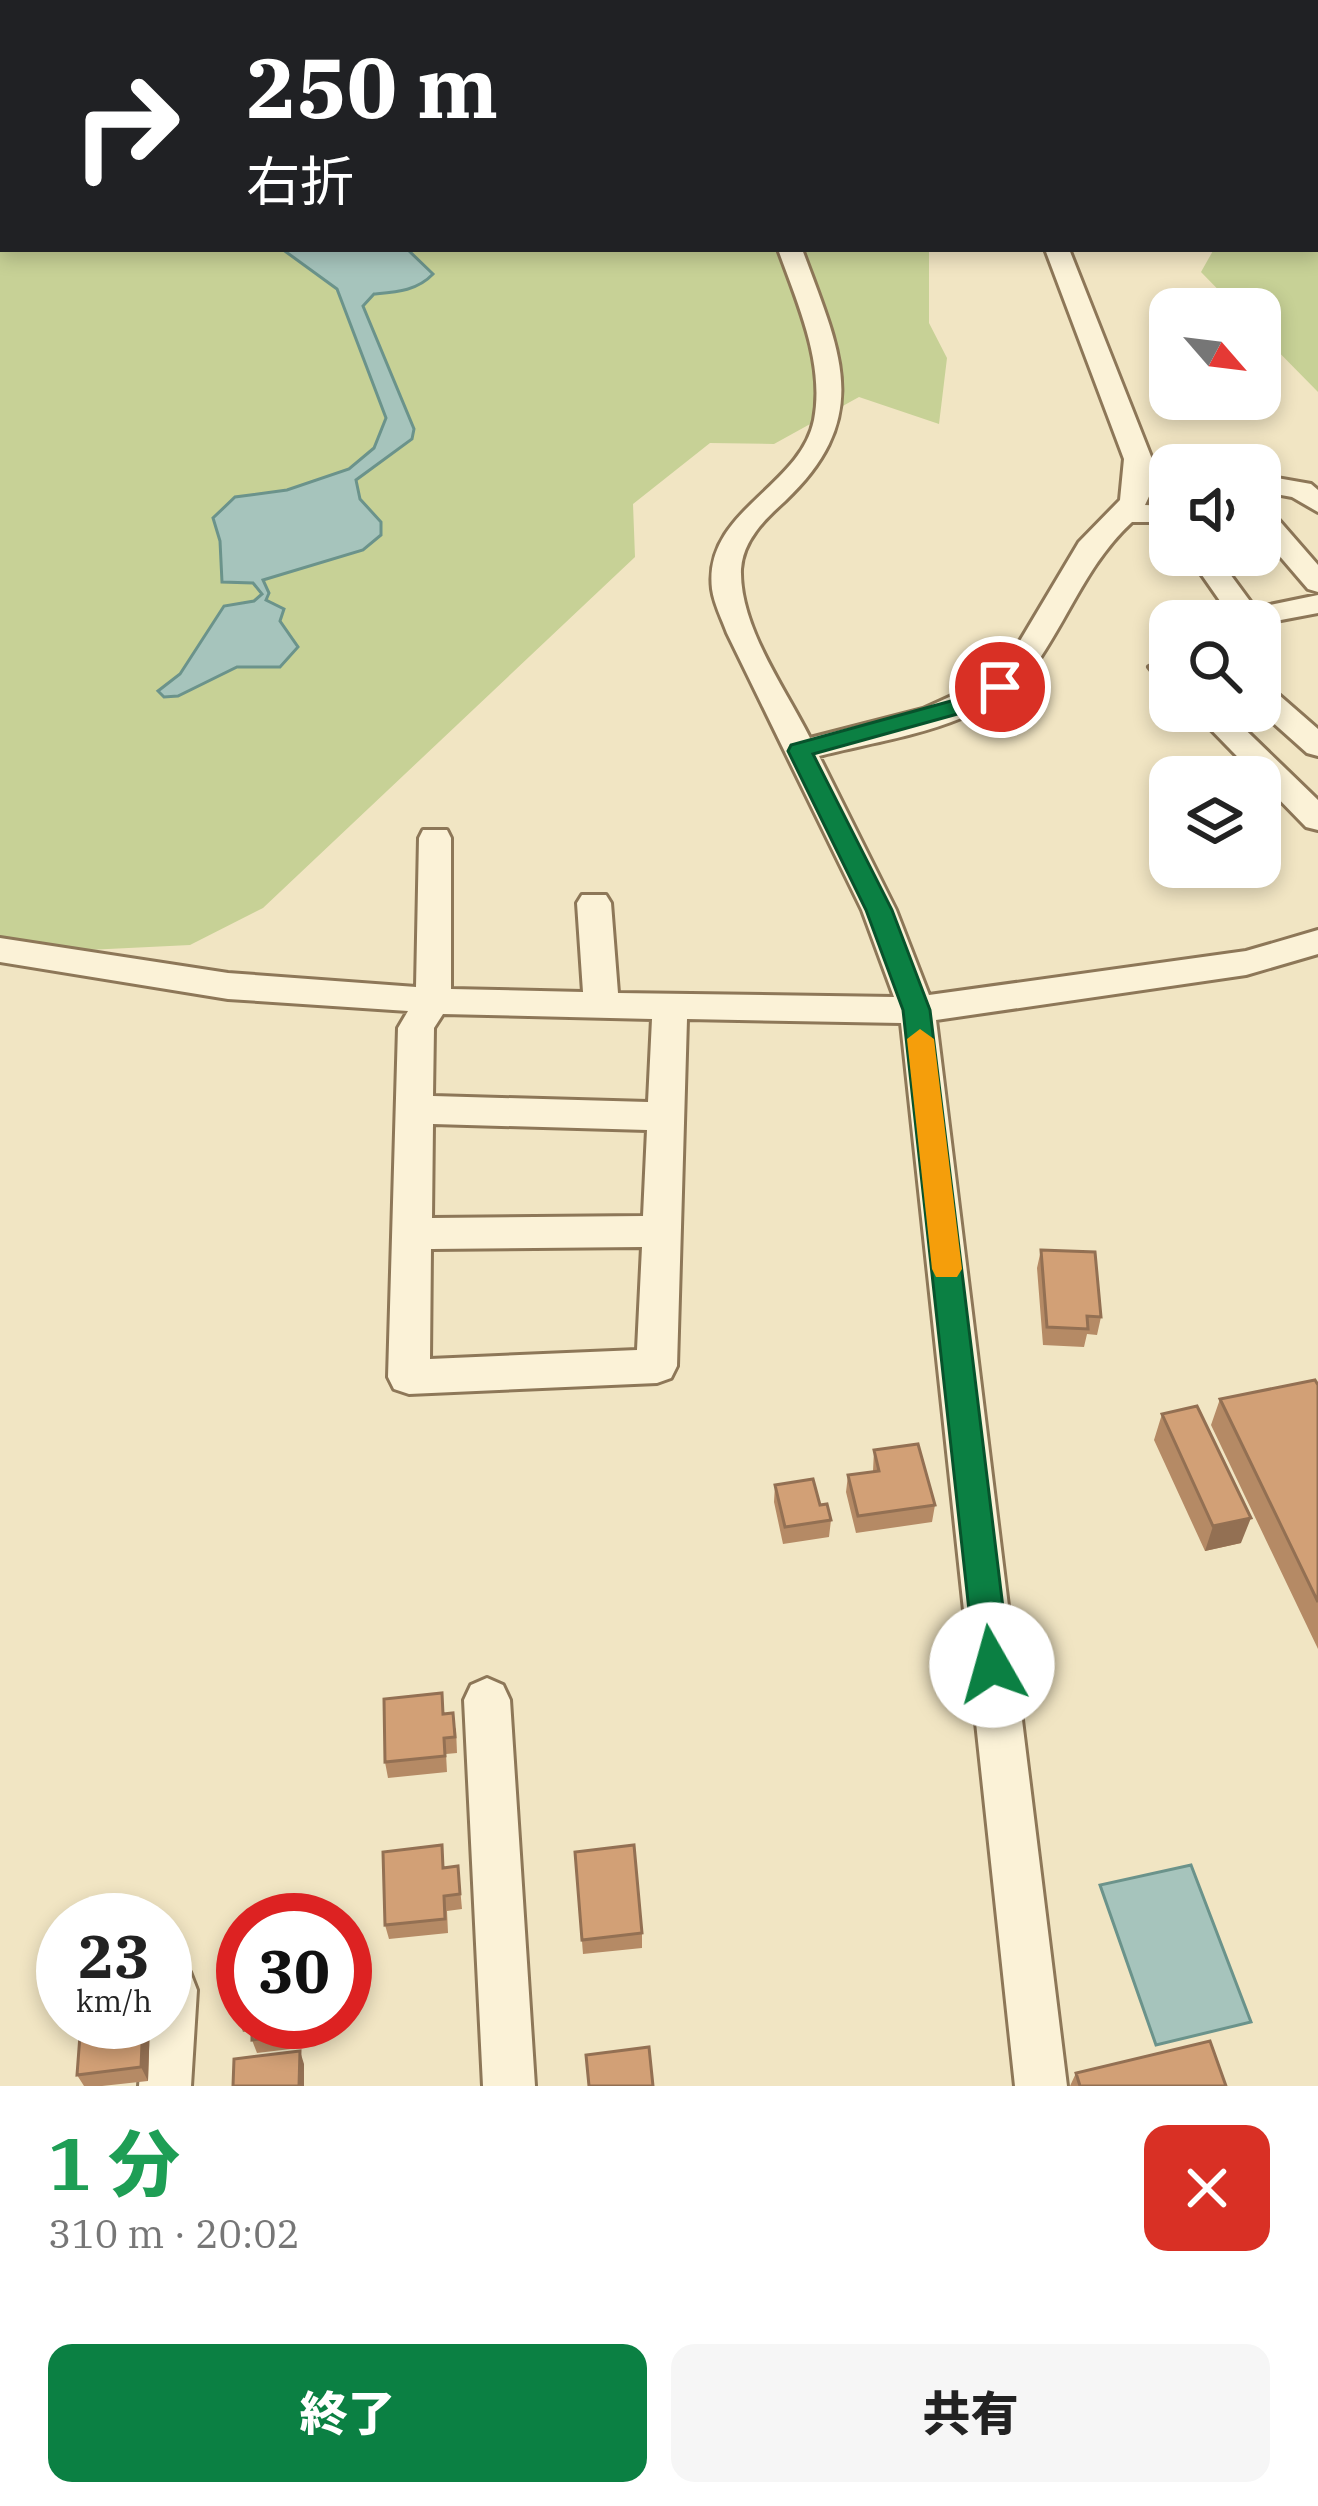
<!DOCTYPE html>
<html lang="ja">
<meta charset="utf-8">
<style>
:root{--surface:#fff;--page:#f6f6f6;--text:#222;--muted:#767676;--accent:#0b8043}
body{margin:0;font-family:"IBM Plex Serif","Noto Sans JP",serif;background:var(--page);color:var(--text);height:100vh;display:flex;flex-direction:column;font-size:45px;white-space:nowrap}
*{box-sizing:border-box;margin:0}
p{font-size:39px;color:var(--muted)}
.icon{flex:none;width:66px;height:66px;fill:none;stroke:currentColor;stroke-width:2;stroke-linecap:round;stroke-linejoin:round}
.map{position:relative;height:2086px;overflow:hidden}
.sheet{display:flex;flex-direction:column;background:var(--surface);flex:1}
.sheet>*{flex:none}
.hud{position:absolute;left:0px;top:0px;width:1320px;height:252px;box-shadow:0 6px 18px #0003;background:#202124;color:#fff;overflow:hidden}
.needle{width:78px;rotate:118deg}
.buttons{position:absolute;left:1149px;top:288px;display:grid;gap:24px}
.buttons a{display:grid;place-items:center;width:132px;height:132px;border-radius:24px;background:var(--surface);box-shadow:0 6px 18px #0003;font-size:60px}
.speed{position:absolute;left:36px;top:1893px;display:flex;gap:24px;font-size:60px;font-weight:700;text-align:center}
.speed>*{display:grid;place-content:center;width:156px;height:156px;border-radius:50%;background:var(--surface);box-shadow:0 6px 18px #0003;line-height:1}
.speed small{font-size:30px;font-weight:400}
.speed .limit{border:18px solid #d22;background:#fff;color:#111}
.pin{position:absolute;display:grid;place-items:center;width:102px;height:102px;color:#fff;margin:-51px;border:6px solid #fff;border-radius:50%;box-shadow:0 3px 12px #0007}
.me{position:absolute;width:132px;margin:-66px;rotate:353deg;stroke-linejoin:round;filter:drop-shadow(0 0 9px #0008)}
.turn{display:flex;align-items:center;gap:42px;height:252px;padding:0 48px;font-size:54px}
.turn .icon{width:156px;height:156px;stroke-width:2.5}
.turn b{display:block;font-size:84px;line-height:102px}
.round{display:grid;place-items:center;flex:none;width:126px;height:126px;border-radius:24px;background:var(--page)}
.headline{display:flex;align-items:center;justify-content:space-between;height:204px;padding:0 48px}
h1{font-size:72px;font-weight:800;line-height:90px;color:#1e9e55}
.button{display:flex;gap:24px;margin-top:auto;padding:24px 48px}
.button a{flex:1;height:138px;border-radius:24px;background:var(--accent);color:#fff;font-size:48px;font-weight:800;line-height:138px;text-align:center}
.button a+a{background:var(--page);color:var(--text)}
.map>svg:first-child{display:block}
</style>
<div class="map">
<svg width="1318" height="2086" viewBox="0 0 1318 2086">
<rect width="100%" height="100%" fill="#f1e5c3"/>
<path fill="#c7d196" d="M0,0L440,3H3V249H929V323L947,358L939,424L859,397L774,444L710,443L633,504L635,557L263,908L190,945L67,951L0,938Z
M1186,0H1318V392L1260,333V309H1237L1201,272L1214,249H1317V3H1182Z"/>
<path fill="#a6c4bc" stroke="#6b938b" stroke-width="3" d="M282,249H407L433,274C417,291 396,292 374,294L363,306L414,429L412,439L356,480L360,499L381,522V535L363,550L263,580L269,593L266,600L284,609L280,621L298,647L280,667H237L178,696L164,697L158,691L180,674L224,606L254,601L262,594L253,583L222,582L220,541L213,518L235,497L287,490L349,469L374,448L386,418L337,289Z
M1191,1865L1251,2022L1156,2045L1100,1885Z"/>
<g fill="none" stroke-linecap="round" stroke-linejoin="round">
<defs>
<path id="minor" d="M3,225V239L0,240V226Z
M778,249H802C839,350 875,416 785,501C765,519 743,540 741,569C739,626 785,688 810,738L923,709L989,679L1014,651L1079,542L1120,500L1124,459L1045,249H1069L1152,459V490L1145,505L1170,506V522H1132C1089,562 1072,610 1040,658C993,728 895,736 819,756L896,910L929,995L1246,951L1318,930V954L1246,975L936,1020L1067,2086H1015L901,1023L687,1019L677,1366L671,1378L657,1383L409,1394L394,1389L388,1377L398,1028L408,1011L228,999L0,962V938L228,973L416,987L419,838L423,830H447L451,838V989L583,992L577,903L582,895H606L611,903L618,993L894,997L862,910L727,633C722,619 714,604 712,589C703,511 800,488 814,420C825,363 797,302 778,249ZM443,1014L652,1019L648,1102L433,1096L434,1028ZM433,1124L647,1130L643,1216L432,1218ZM642,1247L637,1350L430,1359L431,1249Z
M1260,475L1311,484L1318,490V512L1292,497L1260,491Z
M1260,508L1270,510L1318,565V592L1308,589L1260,533Z
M1188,555H1216L1255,608L1318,595V613L1260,624L1234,621Z
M1164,658L1170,659V682L1159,680L1149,667Z
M1260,685L1271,688L1318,729V756L1307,753L1260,711Z
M1193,711H1226L1318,800V830L1306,827Z
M487,1678L503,1685L510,1700L535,2086H483L464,1700L471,1685Z
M172,1965L190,1972L197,1990L191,2086H139L144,2022H165V1968Z"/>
</defs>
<use href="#minor" stroke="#8d7758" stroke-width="6"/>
<use href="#minor" fill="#fbf2d7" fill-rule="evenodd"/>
</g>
<path fill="#b58a65" d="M1041,1250L1101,1317L1097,1335L1087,1334L1084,1347L1043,1345L1037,1268Z
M1318,1385V1649L1211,1425L1220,1399Z
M1162,1414L1241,1543L1205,1551L1154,1440Z
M874,1450L935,1505L932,1522L856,1533L846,1492L848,1475L873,1471Z
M775,1485L820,1505L831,1520L829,1537L783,1544L774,1502Z
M445,1714L456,1729L457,1753L446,1754L447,1772L388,1778L385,1762Z
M575,1852L642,1933V1948L583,1954Z
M458,1866L462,1909L447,1911L448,1933L389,1939L385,1925L445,1868Z
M243,1987V2022H316V2046L257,2053L252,2040V2031L243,2032L238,2019Z
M150,2022L148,2081L102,2086H84L77,2075Z
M1076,2073L1226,2086H1070Z"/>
<path fill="#937053" d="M1251,1518L1241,1543L1205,1551L1213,1526Z
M143,2022H150L148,2081L141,2067Z
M312,2022H316V2046L312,2032Z
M300,2051L304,2064V2086H299Z"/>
<path fill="#d2a076" stroke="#937053" stroke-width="3" d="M1041,1250L1095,1252L1101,1317L1087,1316L1088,1329L1047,1327Z
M1315,1380L1318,1385V1602L1220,1399Z
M1197,1406L1251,1518L1213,1526L1162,1414Z
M918,1444L935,1505L858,1516L848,1475L879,1471L874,1450Z
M813,1479L820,1505L827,1504L831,1520L785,1527L775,1485Z
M442,1693L443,1714L453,1713L455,1737L444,1738L445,1756L385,1762L384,1699Z
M442,1845L443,1868L458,1866L460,1894L444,1896L445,1919L385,1925L383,1852Z
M634,1845L642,1933L582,1940L575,1852Z
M238,1987H243V2018L238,2019Z
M81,2022H143L141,2067L77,2075Z
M252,2022H312V2032L252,2040Z
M1210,2041L1226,2086H1080L1076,2073Z
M649,2047L653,2086H589L586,2055Z
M300,2051L299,2086H233L234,2059Z"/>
<path fill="#0b8043" stroke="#07532c" stroke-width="3" d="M1000,680L1008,682V692L979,708L813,754L892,910L930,1010L1010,1665L1005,1676L992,1681L980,1676L975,1665L903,1010L866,910L788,751L791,745L962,698Z"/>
<path fill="#f59e0b" d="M920,1029L934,1039L962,1269L957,1277H936L932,1269L907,1039Z"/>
</svg>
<div class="buttons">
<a><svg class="needle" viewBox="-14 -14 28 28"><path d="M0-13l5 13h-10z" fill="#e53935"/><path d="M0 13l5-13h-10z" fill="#767676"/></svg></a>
<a><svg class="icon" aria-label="sound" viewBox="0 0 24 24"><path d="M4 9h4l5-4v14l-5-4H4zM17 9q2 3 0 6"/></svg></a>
<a><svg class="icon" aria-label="search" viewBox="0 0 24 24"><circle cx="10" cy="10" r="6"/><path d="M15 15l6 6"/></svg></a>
<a><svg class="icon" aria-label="layers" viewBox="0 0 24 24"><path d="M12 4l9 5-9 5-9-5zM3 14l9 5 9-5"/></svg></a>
</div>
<div class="speed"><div>23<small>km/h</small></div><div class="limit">30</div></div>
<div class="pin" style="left:1000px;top:687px;background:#d93025"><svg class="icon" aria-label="arrive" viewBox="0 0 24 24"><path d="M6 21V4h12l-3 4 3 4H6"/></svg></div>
<svg class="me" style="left:992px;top:1665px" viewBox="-20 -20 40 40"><circle r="19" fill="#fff"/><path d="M0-13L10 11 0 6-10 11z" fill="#0b8043"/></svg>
<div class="hud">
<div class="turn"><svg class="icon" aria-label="right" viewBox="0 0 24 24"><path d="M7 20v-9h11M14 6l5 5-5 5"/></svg><div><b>250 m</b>右折</div></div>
</div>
</div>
<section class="sheet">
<div class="headline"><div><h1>1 分</h1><p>310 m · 20:02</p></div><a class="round" style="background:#d93025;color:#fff"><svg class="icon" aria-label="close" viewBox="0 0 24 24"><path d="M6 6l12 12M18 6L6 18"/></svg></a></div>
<div class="button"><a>終了</a><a>共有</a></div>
</section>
